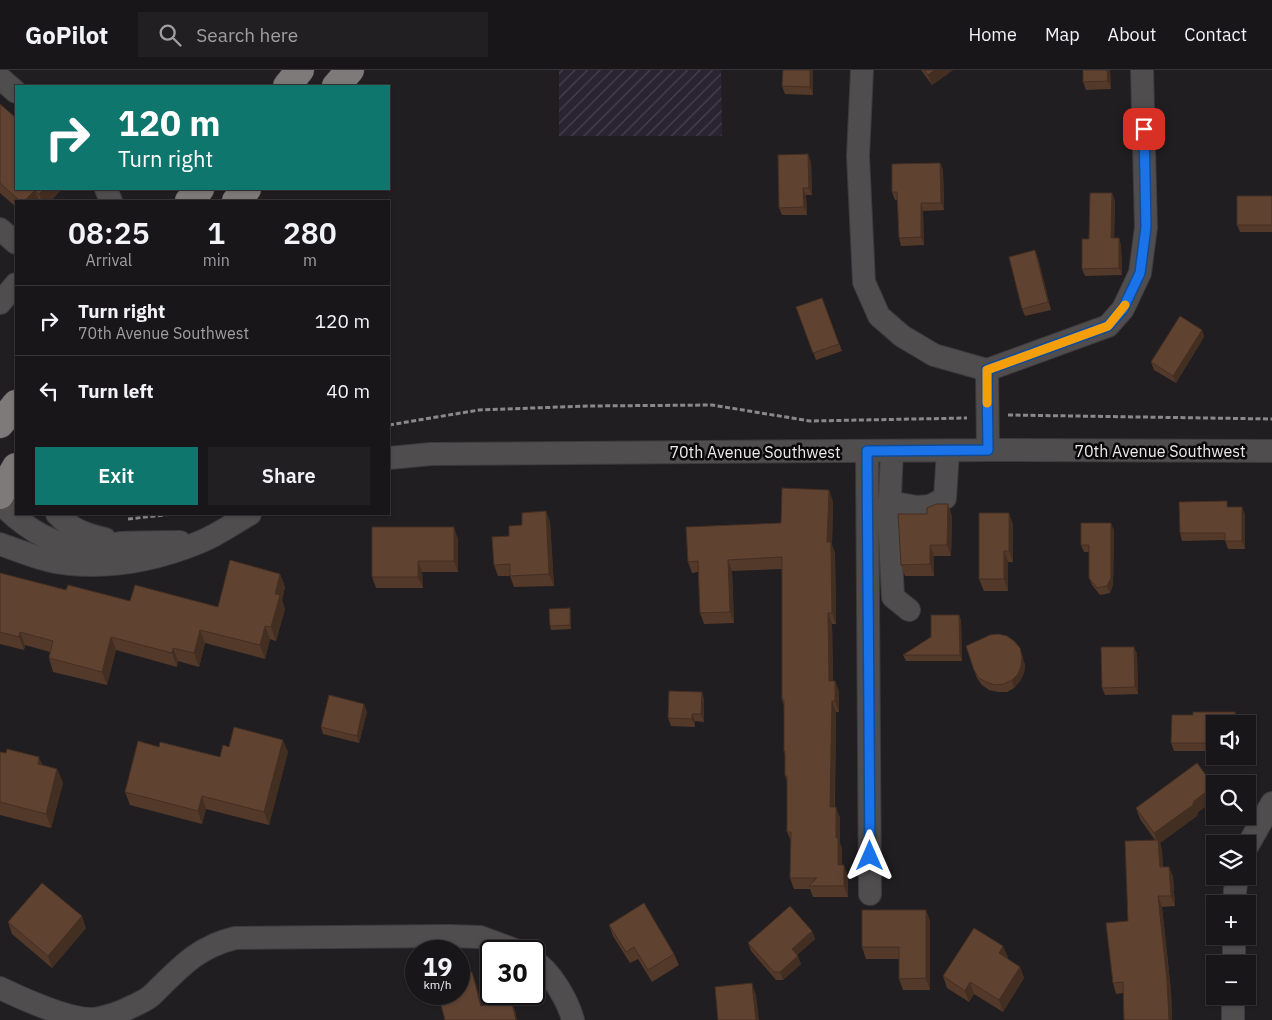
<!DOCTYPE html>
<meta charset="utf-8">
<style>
:root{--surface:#191619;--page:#221f22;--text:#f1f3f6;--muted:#9f9fa2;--line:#373538;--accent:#0f766e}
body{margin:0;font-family:"IBM Plex Sans",sans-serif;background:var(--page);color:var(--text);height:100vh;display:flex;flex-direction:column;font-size:19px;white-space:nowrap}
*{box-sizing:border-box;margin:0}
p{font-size:16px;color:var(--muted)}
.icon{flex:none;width:28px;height:28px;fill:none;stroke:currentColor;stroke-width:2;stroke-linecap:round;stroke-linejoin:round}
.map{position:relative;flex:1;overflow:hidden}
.details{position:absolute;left:15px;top:130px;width:375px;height:315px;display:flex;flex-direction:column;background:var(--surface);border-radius:0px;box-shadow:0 1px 4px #0004,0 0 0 1px var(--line)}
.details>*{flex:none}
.banner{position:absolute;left:15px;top:15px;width:375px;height:105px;border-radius:0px;box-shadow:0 1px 4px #0004,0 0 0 1px var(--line);background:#0f766e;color:#fff;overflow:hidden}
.fabs{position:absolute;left:1206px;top:645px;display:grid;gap:10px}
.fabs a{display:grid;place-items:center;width:50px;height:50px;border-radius:0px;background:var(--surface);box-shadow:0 1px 4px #0004,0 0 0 1px var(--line);font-size:25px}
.speed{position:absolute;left:405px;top:870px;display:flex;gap:10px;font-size:25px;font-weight:700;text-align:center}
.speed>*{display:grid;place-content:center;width:65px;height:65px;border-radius:50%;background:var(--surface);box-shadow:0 1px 4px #0004,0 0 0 1px var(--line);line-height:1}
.speed small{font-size:12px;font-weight:400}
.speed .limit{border:2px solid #111;border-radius:8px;background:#fff;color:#111}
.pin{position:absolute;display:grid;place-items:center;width:42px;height:42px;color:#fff;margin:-21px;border-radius:10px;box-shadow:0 2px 8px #0006}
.me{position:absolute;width:55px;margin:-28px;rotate:0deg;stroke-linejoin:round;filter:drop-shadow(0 0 4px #0008)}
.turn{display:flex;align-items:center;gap:18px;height:105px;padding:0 20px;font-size:22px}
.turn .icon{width:65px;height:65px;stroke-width:2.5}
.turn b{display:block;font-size:35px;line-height:42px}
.eta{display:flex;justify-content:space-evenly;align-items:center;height:85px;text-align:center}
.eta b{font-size:30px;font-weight:600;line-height:35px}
.cta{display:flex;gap:10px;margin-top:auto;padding:10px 20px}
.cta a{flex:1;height:58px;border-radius:0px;background:var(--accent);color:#fff;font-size:20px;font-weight:600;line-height:58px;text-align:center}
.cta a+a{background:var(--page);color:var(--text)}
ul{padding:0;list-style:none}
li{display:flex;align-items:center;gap:15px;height:70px;padding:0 20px;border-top:1px solid var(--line)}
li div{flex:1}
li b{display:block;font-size:19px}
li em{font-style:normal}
header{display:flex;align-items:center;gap:30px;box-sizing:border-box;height:70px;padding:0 25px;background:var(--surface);border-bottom:1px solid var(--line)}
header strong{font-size:24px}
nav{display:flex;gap:28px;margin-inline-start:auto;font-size:18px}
.search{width:350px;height:45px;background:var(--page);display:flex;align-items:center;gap:12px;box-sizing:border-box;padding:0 18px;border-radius:0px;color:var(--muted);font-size:19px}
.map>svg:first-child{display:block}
</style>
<header>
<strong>GoPilot</strong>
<div class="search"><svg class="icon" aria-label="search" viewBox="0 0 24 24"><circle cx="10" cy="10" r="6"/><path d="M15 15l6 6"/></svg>Search here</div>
<nav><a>Home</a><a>Map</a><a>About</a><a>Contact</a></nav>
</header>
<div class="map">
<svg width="1272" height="950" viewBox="0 0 1272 950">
<defs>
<pattern id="industrial-furrows" width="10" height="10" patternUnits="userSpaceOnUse" patternTransform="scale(1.25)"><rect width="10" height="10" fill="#2a2332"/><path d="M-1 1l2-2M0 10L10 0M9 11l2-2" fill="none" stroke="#494350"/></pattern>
</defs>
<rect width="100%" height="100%" fill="#211e21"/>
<path fill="url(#industrial-furrows)" d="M559,0H721L722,66H559Z"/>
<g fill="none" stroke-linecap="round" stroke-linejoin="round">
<defs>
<path id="minor" d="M862,0L858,86L864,212L879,246L902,266L934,285L987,300L1108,256L1123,239L1140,203L1146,157L1142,0
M0,8L16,22
M106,119L111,131
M0,159L16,173
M0,233L16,214
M987,300L988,380
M867,381L870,824
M892,381L889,447L893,527L909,540
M389,388L431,384L988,380L1272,381
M889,432L917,437L930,436L945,428L948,381
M0,433C25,458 54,478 91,478C101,478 112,474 122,473C141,472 161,472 180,472
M57,444C72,460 84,464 105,469
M0,474C22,482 46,492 70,494C114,498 159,489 200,472C218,465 234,453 250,444
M1248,775L1272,733
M1235,834V820L1238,806
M534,891C551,901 568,931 573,950
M1234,894V866
M0,918C23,929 70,950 94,949C107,947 119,943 131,937C137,934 145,931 151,926C179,899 195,878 235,868L449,866L480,867L518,881
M1233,950V926"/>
<path id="major" d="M287,16L300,0
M336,16L350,0
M189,131L200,119
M236,131L247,119
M0,354L16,334
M0,425L16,397"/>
</defs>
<use href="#minor" stroke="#3d3a3d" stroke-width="24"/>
<use href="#major" stroke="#3d3a3d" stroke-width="29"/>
<path stroke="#8b888a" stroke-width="3" stroke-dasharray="5 2.5" stroke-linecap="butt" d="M1008,345L1272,349
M389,355L479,340L588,336L712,335L810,351L967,348
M128,449L173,444"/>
<use href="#minor" stroke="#4f4d4d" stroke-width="22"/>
<use href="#major" stroke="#7f7a7a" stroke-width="28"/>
</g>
<path fill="#53392a" d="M813,0V25L785,24L782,16Z
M921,0H953L932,15Z
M1083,0H1110L1111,19L1086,20L1083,12Z
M0,34L16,119H60V121L51,131H16V137L0,123Z
M811,92L812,125H806L807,145H782L779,138Z
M940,93L943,100L944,140L923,141L924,175L901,176L899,168L898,130H895L892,122Z
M1112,123L1115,131L1114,168H1119L1121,176L1122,205L1085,206L1082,199L1089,169Z
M1272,126V162H1240L1237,155Z
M1038,188L1051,240L1025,246L1022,239Z
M822,228L842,281L816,290L796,237Z
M1202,260L1204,267L1176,313L1154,300L1151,292Z
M833,431L832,475L835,483L836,554H832L833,611H835L839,622V642H836L835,737L840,748V773L842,779V795L848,806V827H813L810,819H794L790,808L791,771L787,762V711L785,706V685L784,681V636L782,630V499L732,501L734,553L704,554L700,543L698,502L692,503L688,492Z
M1229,437L1245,444V479H1228L1225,470L1182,471L1180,463Z
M952,446L951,486H934V506H905L901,495Z
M550,452L554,516L514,517L510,506H498L494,495L509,466L522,455Z
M1013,454V492H1008V521H984L979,509Z
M1114,460L1113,515L1110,523L1100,525L1092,515L1089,508V482H1084L1081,475Z
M458,469V502H422L423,518H376L372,507Z
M0,503L66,520L130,531L218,537L280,504L285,517L282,530L285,539L276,571L270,569L265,589L205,573L199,597L178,591L177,597L116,580L107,615L53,602L49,588L50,582L25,575L24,580L0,574Z
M571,542V559L551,560L550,556Z
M959,545L961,551L962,591H906L903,585L931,567Z
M1134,577L1137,584L1138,624L1105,625L1102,618Z
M1022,586L1025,595L1024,603L1020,611L1014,618L1007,622H998L989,620L982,615L977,608L974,600Z
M702,622L704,630V652L695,651V657L671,656L668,648Z
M367,642L359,673L323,664L321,657Z
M1193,642H1235L1238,650V654H1215V681H1174L1171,673L1172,645H1193Z
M159,677L220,687L229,677L288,682L269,755L206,739L202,754L130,735L125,722Z
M0,682L57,699L63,713L51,758L0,745Z
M1214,716L1215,719V730L1198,742L1197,746L1160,773L1162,780L1163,797H1169L1173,807L1175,836L1162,837L1171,921L1172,950H1124L1123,923L1116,924L1113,913L1128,851L1155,770L1140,749L1136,738Z
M926,840L930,851V920H903L899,909V889H866L862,877Z
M8,852L86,858L52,898L12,864Z
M609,855L674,884L679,895L652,912L638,889L630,893L613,866Z
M812,861L815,869L797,885L801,894L783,910H776L751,881L748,873Z
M1008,887L1007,889L1020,897L1024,908L1003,942L974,924L969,932L947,918L943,906Z"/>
<path fill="#432e22" d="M810,0H813V25L810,17Z
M935,0H953L932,15L928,5Z
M1107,0H1110L1111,19L1108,11Z
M808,84L811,92L812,125L809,118Z
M940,93L943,100L944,140L941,133Z
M803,118L806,125L807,145L804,137Z
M44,119H60V121L51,131H42L39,124Z
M35,120L39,131H24Z
M1112,123L1115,131L1114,176L1111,168Z
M921,133L923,141L924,175L921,167Z
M1119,168L1121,176L1122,205L1119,198Z
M1035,180L1038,188L1051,240L1048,232Z
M1202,260L1204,267L1176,313L1173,306Z
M829,420L833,431L832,475L835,483L836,554L832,543L827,472Z
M948,434L952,446L951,486L947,475Z
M1242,437L1245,444V479L1242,471Z
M546,441L550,452L554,516L549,504Z
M1009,443L1013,454V492L1009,481Z
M1111,453L1114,460L1113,515L1110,523L1107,516Z
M454,457L458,469V502L454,491Z
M930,475L934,486V506L930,494Z
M1004,481L1008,492V521L1004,509Z
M728,490L732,501L734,553L730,542Z
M418,491L422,502L423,518L418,507Z
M280,504L285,517L282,530L285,539L276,571L271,557L275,524Z
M570,538L571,542V559L570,555Z
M828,543L832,554L833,622L829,611Z
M959,545L961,551L962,591L960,585Z
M265,556L270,569L265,589L260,575Z
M200,560L205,573L199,597L194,583Z
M20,562L25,575L24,580L19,567Z
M111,567L116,580L107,615L102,602Z
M1134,577L1137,584L1138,624L1135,617Z
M173,578L178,591L177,597L172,583Z
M1020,578L1025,595L1024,603L1020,611L1014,618L1012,610Z
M835,611L839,622V642L835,631Z
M702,622L704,630V652L701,644Z
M832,631L836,642L834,748L830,737Z
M364,634L367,642L359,673L357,666Z
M1235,642L1238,650V654H1235Z
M692,644L695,651V657L692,649Z
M283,670L288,682L269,755L264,742Z
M39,687L45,702L38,694Z
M57,699L63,713L51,758L46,744Z
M1214,716L1215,719V730L1198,742L1197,746L1160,773L1162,780L1163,808L1160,797L1158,774L1154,763L1194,731Z
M202,726L206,739L202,754L198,741Z
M836,737L840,748V773L842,779V806L838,795L836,768Z
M844,795L848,806V827L844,816Z
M1169,797L1173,807L1175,836L1171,826Z
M1158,826L1162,837L1171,921L1172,950H1169Z
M926,840L930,851V920L926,908Z
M82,846L86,858L52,898L48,886Z
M812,861L815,869L795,887L792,879Z
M1003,876L1008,887L1003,895L999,883Z
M798,886L801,894L783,910L780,902Z
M1020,897L1024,908L1003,942L999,930Z
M472,902L476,914L485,947L481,936Z
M970,912L974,924L969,932L965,921Z
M752,913L756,925L759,950H756Z
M511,929L515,940L517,950H516Z"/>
<path fill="#604231" stroke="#432e22" d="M783,0H810V17L782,16Z
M924,0H935L928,5Z
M1083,0H1107L1108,11L1083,12Z
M0,34L16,48V119H44L39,124L35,120L24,131H20L0,113Z
M808,84L809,118H803L804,137L779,138L778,85Z
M940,93L941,133H921V167L899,168L897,122H892V94Z
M1090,123H1112L1111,168H1119V198L1082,199V169H1089Z
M1237,126H1272V155H1237Z
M1035,180L1048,232L1022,239L1009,187Z
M822,228L839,274L813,283L796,237Z
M1180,246L1202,260L1173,306L1151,292Z
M782,418L829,420L827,472H831L832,543H828L829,611H835V631H832L830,737H836V768H838V795H844V816H809L817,808H790L791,762H787V706H785V681H784V630H782V487L728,490L730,542L700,543L698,491L688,492L686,457L781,453Z
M1227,431V437H1242V471H1225V463H1180L1179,432Z
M936,434H948L947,475H930V494L901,495L898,444H927V438Z
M546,441L549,504L510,506V494L494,495L492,467L509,466V456L522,455V443Z
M979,443H1009V481H1004V509H979Z
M1081,453H1111V508L1107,516L1097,518L1089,508V475H1081Z
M372,457H454V491H418V507H372Z
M230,490L280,504L275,524L280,525L271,557L265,556L260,575L200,560L194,583L173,578L172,583L111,567L102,602L49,588L53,571L20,562L19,567L0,562V503L66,520L68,515L130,531L135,515L218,537Z
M570,538V555L550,556L549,539Z
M931,545H959L960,585H903L931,567Z
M998,564L1007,566L1014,571L1020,578L1022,587L1021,596L1018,604L1012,610L1004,614L995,615L986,612L979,608L974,600L966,576L990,565Z
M1101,577H1134L1135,617L1102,618Z
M669,621L702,622L701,644H692V649L668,648Z
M329,625L364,634L357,666L321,657Z
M1193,642H1235V654H1215V673H1171L1172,645H1193Z
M234,657L283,670L264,742L202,726L198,741L125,722L138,671L159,677L160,672L220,687L223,675L229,677Z
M7,679L39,687L38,694L57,699L46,744L0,732V682L6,683Z
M1197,693L1214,716L1194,731L1193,735L1154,763L1136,738Z
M1158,770L1160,797H1169L1171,826H1158L1167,910L1169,950H1124L1123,912L1113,913L1106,853L1128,851L1125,771Z
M42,813L82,846L48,886L8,852Z
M644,833L674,884L648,900L634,877L626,882L609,855Z
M790,836L812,861L792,879L798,886L780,902H774L748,873Z
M862,840H926V908L899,909V877H862Z
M974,858L1003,876L999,883L1020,897L999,930L970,912L965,921L943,906Z
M472,902L481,936L511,929L516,950H445L438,924H459V906Z
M752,913L756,950H718L715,917Z"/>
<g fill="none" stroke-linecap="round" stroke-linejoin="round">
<defs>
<path id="route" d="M870,786L867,381L988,380L987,300L1108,256L1123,239L1140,203L1146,157L1144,59"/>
</defs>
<use href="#route" stroke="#114b97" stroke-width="12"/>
<use href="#route" stroke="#1a73e8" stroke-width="9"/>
<path stroke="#f59e0b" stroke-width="9" d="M987,333V300L1108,256L1125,235"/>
</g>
<g text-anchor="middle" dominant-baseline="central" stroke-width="5" stroke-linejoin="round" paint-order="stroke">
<g font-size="16" fill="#ece9eb" stroke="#0a090a">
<text x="1160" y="381">70th Avenue Southwest</text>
<text x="755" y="382">70th Avenue Southwest</text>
</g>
</g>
</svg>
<div class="fabs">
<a><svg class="icon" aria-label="sound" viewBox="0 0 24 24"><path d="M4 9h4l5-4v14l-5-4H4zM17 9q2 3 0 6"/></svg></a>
<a><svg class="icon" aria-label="search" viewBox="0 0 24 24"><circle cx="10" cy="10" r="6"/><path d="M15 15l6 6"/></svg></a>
<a><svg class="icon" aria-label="layers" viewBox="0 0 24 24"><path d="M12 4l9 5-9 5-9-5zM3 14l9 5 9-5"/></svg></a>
<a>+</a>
<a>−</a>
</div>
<div class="speed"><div>19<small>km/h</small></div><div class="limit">30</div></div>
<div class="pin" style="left:1144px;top:59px;background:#d93025"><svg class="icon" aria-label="arrive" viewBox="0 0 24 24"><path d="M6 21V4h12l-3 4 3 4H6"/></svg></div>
<svg class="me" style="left:870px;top:786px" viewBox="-20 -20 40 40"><path d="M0-17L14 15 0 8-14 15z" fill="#1a73e8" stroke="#fff" stroke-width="4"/></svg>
<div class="banner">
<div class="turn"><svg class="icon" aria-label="right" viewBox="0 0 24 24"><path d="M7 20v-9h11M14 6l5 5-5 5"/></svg><div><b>120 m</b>Turn right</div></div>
</div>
<section class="details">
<div class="eta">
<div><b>08:25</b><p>Arrival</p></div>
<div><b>1</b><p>min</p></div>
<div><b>280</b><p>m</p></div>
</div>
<ul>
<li><svg class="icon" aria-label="right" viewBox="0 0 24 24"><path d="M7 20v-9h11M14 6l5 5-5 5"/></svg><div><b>Turn right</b><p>70th Avenue Southwest</p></div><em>120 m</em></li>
<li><svg class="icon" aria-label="left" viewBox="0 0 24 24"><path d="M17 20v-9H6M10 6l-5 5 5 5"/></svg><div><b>Turn left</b></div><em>40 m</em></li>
</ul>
<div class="cta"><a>Exit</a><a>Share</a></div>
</section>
</div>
